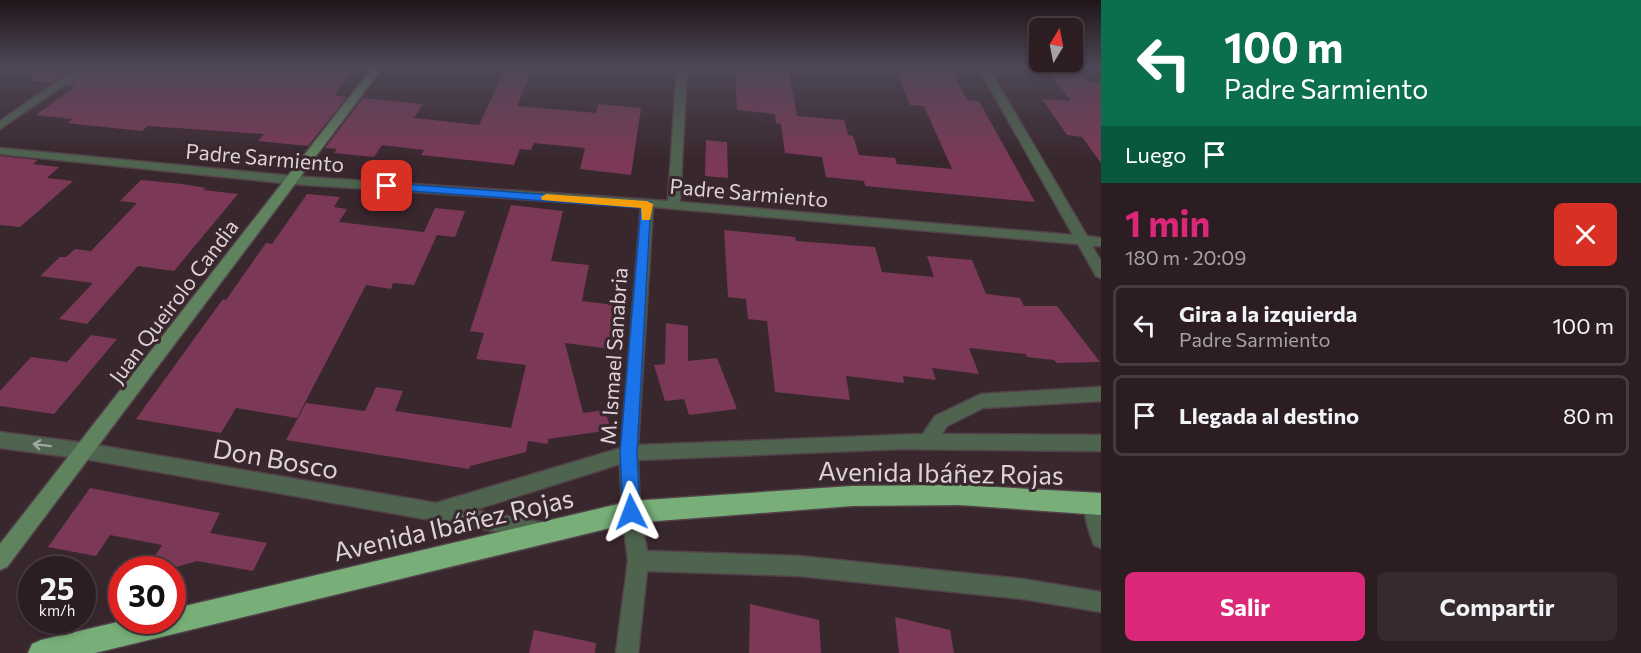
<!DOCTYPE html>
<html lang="es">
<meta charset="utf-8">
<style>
:root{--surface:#2b1d22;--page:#372a2f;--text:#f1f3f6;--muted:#a6a2a5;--line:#473b40;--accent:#db2777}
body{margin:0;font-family:Commissioner,sans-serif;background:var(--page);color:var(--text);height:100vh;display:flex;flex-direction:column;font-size:22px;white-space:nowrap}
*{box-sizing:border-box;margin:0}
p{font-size:20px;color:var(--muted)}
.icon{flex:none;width:33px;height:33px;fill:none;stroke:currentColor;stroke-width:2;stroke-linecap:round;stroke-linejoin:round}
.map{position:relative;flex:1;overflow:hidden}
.sheet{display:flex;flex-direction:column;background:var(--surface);width:540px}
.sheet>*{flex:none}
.top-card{background:#0b6e4f;color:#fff;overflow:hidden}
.needle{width:39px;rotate:10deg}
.controls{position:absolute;left:1029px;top:18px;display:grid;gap:12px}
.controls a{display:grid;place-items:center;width:54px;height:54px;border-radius:9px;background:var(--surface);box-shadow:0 3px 9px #0003,0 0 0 2px var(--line);font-size:30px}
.speed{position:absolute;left:18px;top:556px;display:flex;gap:12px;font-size:30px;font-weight:700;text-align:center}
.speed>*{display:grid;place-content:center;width:78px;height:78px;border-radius:50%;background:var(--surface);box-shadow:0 3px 9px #0003,0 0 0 2px var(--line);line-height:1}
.speed small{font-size:15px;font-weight:400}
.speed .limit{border:9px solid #d22;background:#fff;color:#111}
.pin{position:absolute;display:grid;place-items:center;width:51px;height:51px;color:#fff;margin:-26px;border-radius:12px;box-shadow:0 3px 9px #0006}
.me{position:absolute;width:66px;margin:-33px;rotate:357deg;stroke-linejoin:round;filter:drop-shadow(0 0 4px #0008)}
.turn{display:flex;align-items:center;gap:21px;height:126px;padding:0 24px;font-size:27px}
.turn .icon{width:78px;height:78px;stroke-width:2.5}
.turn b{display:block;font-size:42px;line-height:51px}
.then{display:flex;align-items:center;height:57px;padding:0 24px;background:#0003;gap:12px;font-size:22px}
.round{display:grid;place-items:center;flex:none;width:63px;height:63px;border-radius:9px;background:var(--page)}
.summary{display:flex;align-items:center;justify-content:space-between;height:102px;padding:0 24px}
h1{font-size:36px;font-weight:700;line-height:45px;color:var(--accent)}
.action{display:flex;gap:12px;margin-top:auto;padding:12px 24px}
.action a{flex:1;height:69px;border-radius:9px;background:var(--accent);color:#fff;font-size:24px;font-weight:700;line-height:69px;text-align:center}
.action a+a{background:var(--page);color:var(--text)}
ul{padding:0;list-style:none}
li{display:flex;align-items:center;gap:18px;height:81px;margin:0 12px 9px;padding:0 12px;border:3px solid var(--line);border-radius:9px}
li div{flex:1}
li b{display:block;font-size:22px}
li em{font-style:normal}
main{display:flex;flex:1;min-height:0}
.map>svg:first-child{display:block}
</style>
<main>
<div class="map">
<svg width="1101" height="653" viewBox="0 0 1101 653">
<rect width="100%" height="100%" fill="#39272e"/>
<path fill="#7b3957" d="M33,67H74L51,83L32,81Z
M92,67H356L334,95L347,97L308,146L258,141L264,134L148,126L142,131L67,123L73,119L36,115L75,86L67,85Z
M506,67H533L517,106L596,113L598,104L641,108L631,175L580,169L585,148L534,143L531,150L520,149L514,165L421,155L424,150L382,145L374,157L334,153L337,149L325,148L363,98L423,104L414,118L479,125Z
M741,67H788L797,116L844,120L848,135L853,136L859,155L895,158L897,164L952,169L924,106L910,105L895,67L952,71L967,100L979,101L1035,202L865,186L864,181L826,177L822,157L785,153L781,124L776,123L775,114L737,110L735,71L741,72Z
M1045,67L1077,68L1089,82L1101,83V163L1082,137L1067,135L1042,99L1071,101Z
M706,140L727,142L728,178L705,176Z
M0,156L38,160L33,164L59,167L47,178L73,181L20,227L0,225Z
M141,180L182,184L206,188L203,190L238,194L174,271L138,266L87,324L59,319L93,283L40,276L60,257H66L75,249L91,251L137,203L120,201Z
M307,194L340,197L334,207L347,209L339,222L424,232L435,208L465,211L455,237L437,235L414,285L393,283L391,289L366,285L297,418L236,408L221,433L136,419L223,299L226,300L266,243L272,244Z
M511,205L563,211L551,261L589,265L582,301L623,306L618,350L565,343L583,413L605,410L611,430L548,439V444L528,441L526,452L470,466L469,469L286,440L306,403L365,411L376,387L403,391L395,411L511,428L526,365L476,359L484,333L470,331Z
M724,230L795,237L796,241L875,247L882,272L934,277L927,256L972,260L986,294L1020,298L1024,306H1057L1100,362L1057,363L1054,360L1027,357L1026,354L969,348L979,374L932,368L936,380L903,376L904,383L846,376L850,400L775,392L767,321L748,319L746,299L728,297Z
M666,323L688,326V361L717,358L737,409L689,415L684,399L665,401L654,365L665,364Z
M91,335L117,339L54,414L0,406V391L31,357L67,362Z
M90,488L220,513L210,533L267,543L253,571L197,561L166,570H146L162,545L110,535L96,556L48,547Z
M750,604L819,620L821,653H749Z
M895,617L950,630L954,653H899Z
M534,630L596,643L595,653H529Z"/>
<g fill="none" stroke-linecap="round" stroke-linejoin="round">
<defs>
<path id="street" d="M78,67H90L0,129V121Z
M677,67H687L680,202L1073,235L978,67H988L1087,236L1101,238V246H1092L1101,261V278L1096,276L1078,244L653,207L638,445L923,434L935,416L981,394L1101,387V401L983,408L947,426L942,434L1101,435V451L900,449L638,460L640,512L647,551L799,556L1023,579L1101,592V612L1023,599L799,576L647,571L638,653H616L628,561L622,512L620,464L474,510L545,523L548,530L545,537L538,539L85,459L0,448V432L85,443L436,503L621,448L641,207L292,184L0,154V148L292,176L668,201Z
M1093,494L1101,500V548L1094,545C1089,532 1081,509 1086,497Z"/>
<path id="secondary" d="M373,67H383L7,567L0,570V544Z"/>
<path id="highway" d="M960,485L1101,493V515L960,505L852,506L631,523L95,653H28L32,644L41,640L122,621H172V609L631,501L852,486Z"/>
</defs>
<use href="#street" stroke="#534249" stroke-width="3"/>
<use href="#secondary" stroke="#534249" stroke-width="3"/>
<use href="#highway" stroke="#534249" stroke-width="3"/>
<use href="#street" fill="#4e644e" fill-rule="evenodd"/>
<use href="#secondary" fill="#60835f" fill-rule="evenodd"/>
<use href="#highway" fill="#78af78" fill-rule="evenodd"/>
</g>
<defs><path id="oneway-shaft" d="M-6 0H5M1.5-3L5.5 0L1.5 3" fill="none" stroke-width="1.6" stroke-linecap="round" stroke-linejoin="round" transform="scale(1.5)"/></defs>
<use stroke="#a4a6a0" href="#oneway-shaft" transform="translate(42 445) rotate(-173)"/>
<linearGradient id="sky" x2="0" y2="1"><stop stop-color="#1f1519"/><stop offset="0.42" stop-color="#4e4757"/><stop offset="1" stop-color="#4e4757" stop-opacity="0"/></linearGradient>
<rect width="1101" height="159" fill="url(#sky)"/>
<path fill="#1a73e8" stroke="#114b97" stroke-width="1.5" d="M387,183L651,202L637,453L640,512L637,518L631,520L625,518L623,512L620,453L641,208L383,189L381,186Z"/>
<path fill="#f59e0b" d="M546,194L647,201L653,204L650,220H642L641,208L542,200L541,197Z"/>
<g text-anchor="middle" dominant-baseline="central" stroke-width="6" stroke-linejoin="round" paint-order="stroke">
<g font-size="21" fill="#ded2d6" stroke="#39272e">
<text transform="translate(265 157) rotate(5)">Padre Sarmiento</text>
<text transform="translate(749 192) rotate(5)">Padre Sarmiento</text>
<text transform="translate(173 301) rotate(-53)">Juan Queirolo Candia</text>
<text transform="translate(613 356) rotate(-86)">M. Ismael Sanabria</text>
</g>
<g font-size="26" fill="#ded2d6" stroke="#39272e">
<text transform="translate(276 458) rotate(10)">Don Bosco</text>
<text transform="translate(941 472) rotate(1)">Avenida Ibáñez Rojas</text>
<text transform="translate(453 524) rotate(-13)">Avenida Ibáñez Rojas</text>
</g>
</g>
</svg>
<div class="controls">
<a><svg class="needle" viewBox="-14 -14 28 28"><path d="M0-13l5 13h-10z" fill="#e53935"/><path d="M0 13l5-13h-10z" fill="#a6a2a5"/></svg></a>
</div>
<div class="speed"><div>25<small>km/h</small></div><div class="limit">30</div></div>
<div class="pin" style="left:387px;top:186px;background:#d93025"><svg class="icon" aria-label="arrive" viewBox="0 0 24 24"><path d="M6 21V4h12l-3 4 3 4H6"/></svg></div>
<svg class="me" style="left:631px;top:512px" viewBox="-20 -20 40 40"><path d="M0-17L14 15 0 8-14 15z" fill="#1a73e8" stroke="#fff" stroke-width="4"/></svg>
</div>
<section class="sheet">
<div class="top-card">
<div class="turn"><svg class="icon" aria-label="left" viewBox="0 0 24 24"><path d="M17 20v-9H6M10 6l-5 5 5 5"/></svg><div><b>100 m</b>Padre Sarmiento</div></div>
<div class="then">Luego<svg class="icon" aria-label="arrive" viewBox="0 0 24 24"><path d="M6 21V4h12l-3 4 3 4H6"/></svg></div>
</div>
<div class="summary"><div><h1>1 min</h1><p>180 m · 20:09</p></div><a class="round" style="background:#d93025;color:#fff"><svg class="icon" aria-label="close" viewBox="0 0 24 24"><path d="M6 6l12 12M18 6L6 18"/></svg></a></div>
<ul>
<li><svg class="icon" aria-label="left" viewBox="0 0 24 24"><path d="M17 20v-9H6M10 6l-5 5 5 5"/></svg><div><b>Gira a la izquierda</b><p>Padre Sarmiento</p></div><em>100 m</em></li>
<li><svg class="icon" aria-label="arrive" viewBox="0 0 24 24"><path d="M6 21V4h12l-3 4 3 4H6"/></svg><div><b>Llegada al destino</b></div><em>80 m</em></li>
</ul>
<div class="action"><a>Salir</a><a>Compartir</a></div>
</section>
</main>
